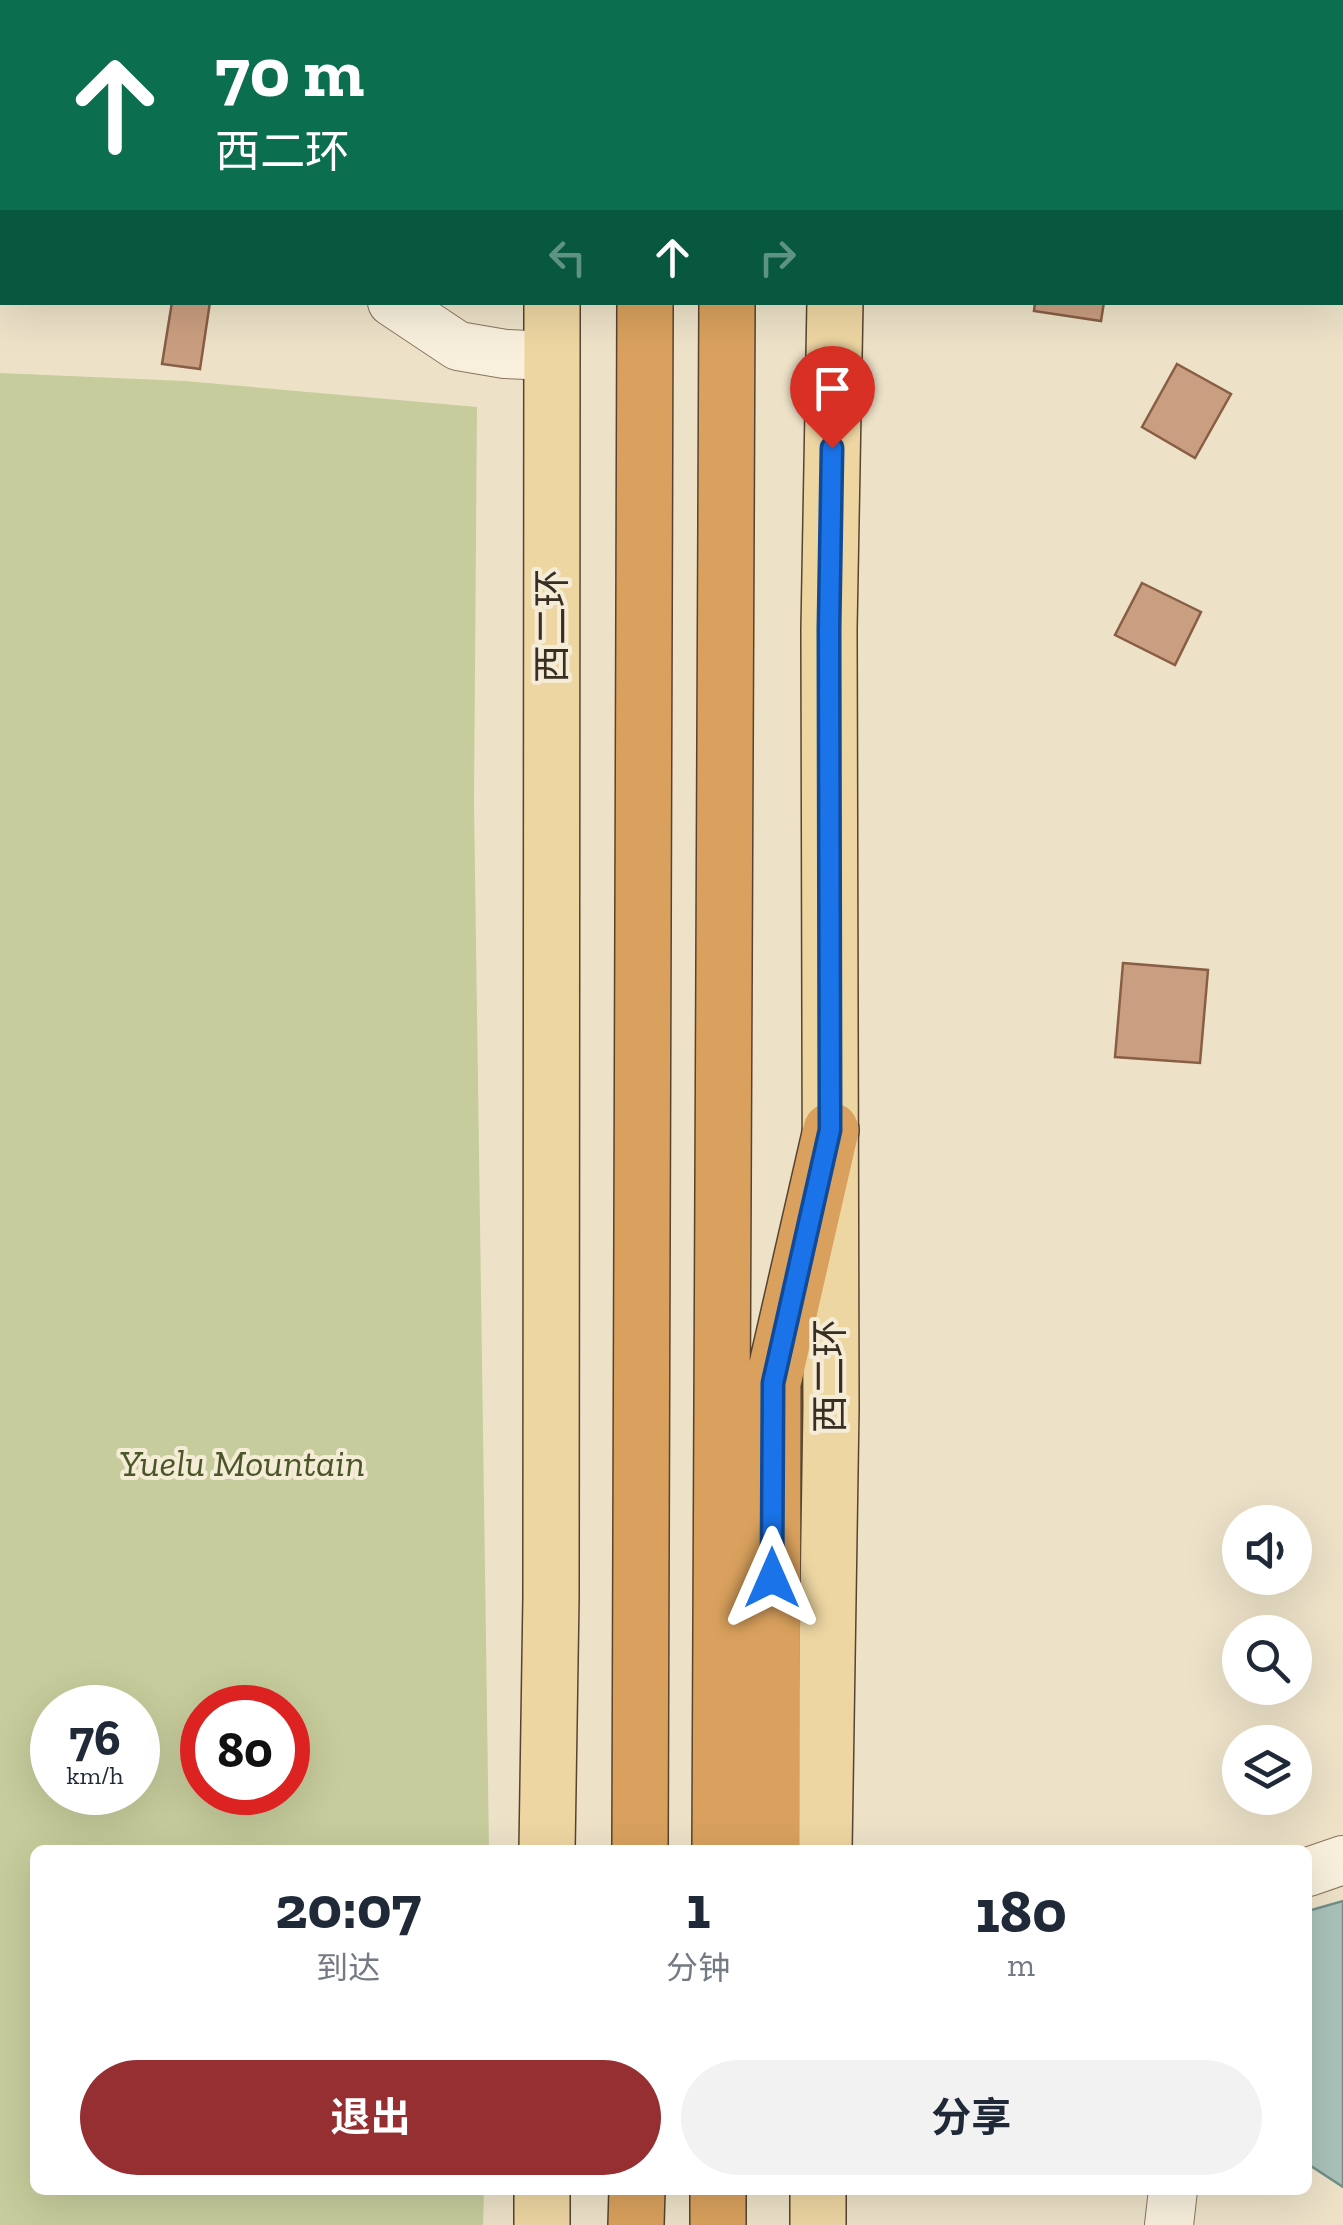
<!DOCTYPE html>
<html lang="zh">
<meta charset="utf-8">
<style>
:root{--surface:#fff;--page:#f2f2f3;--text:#1f2937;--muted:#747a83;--accent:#962f32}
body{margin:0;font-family:"Zilla Slab","Noto Sans SC",serif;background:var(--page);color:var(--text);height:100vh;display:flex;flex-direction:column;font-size:38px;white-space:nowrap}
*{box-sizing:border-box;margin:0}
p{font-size:32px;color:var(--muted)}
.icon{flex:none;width:55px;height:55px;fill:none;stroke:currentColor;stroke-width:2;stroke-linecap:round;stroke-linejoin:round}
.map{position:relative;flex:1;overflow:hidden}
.side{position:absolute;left:30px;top:1845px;width:1282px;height:350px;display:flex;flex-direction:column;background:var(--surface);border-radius:15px;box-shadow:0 10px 40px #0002}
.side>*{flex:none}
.guide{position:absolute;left:0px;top:0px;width:1345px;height:305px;box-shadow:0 10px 40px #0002;background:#0b6e4f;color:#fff;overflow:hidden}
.tools{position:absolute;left:1222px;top:1505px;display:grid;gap:20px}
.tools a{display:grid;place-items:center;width:90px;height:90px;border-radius:50%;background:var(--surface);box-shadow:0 10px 40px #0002;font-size:50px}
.speed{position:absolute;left:30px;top:1685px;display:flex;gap:20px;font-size:50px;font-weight:700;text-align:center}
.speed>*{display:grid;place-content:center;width:130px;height:130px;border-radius:50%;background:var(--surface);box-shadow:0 10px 40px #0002;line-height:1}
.speed small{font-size:25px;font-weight:400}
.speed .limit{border:15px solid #d22;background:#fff;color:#111}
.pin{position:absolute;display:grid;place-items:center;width:85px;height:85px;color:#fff;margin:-102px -42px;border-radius:50% 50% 50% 0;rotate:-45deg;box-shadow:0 0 10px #0007}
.pin .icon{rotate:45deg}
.me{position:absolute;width:110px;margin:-55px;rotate:0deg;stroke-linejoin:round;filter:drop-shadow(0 0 8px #0008)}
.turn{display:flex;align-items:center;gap:35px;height:210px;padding:0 50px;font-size:45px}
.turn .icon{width:130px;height:130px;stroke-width:2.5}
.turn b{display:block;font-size:70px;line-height:85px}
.lanes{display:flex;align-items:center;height:95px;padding:0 50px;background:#0003;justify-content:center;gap:50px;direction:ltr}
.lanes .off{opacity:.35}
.eta{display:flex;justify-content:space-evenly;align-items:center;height:170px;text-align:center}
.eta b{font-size:60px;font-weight:700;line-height:70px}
.action{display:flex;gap:20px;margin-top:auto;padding:20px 50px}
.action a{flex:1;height:115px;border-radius:60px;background:var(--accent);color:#fff;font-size:40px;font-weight:700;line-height:115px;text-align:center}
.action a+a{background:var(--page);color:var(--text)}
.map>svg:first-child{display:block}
</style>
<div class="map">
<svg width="1343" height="2225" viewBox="0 0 1343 2225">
<rect width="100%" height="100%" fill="#ede2c8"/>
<path fill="#c7cc9c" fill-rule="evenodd" d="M0,373L185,381L477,407L474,802L489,1850H35V2190H484L483,2225H0ZM52,1708H138V1792H52ZM202,1708H288V1792H202Z"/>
<path fill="#a9c2ba" stroke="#709088" stroke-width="2.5" d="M1343,1901V2187L1308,2164V1911Z"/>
<path fill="#ca9e80" stroke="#885e44" stroke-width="2.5" d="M172,302H210L200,369L162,364Z
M1035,302H1104L1101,321L1034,311Z
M1177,364L1231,394L1195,458L1142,427Z
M1142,583L1201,612L1175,665L1115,635Z
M1123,963L1208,970L1200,1063L1115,1057Z"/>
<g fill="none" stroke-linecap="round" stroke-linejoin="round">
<defs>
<path id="street" d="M1342,139H1343
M0,191L2,193
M392,302L458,346L505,354L552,356
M1308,1872L1343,1860
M1169,2225L1173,2190"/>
<path id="primary" d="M552,2V0
M840,2V0
M547,1850L551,1597L552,302
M824,1850L831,1408L829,629L835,302
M542,2225V2190
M818,2225V2190"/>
<path id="highway" d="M646,2V0
M728,2V0
M640,1850L645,302
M720,1850L727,302
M772,1850L773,1383L831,1130
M636,2225L637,2190
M718,2225V2190"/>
</defs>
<use href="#street" stroke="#89745e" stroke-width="50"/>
<use href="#primary" stroke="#574331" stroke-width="58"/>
<use href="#highway" stroke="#574331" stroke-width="58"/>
<use href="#street" stroke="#f8efdc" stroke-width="48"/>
<use href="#primary" stroke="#eed6a2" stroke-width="55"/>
<use href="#highway" stroke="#d9a15d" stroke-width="55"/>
</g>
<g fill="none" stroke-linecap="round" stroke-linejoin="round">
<defs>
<path id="route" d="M772,1578L773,1383L830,1130L829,629L832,448"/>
</defs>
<use href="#route" stroke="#114b97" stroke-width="25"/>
<use href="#route" stroke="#1a73e8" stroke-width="18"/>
</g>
<g text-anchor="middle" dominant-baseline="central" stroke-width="8" stroke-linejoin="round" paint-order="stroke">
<g font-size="38" fill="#3a2d21" stroke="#f5ecd8">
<text transform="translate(552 626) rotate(-90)">西二环</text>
<text transform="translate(830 1376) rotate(-90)">西二环</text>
</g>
<g font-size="38" font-style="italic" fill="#4b5628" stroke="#f5ecd8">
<text x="242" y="1463">Yuelu Mountain</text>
</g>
</g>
</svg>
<div class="tools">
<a><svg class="icon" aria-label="sound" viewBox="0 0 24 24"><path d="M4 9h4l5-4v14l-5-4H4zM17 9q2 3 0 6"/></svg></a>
<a><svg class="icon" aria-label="search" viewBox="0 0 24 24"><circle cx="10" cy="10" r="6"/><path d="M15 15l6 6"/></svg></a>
<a><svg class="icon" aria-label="layers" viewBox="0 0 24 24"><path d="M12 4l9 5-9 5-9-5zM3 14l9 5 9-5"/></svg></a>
</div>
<div class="speed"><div>76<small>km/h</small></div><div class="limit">80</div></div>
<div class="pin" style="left:832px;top:448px;background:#d93025"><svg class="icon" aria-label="arrive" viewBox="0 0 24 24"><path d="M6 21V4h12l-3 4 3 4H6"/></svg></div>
<svg class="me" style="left:772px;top:1578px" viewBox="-20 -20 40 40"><path d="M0-17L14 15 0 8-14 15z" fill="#1a73e8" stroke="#fff" stroke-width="4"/></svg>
<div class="guide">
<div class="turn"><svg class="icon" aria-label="ahead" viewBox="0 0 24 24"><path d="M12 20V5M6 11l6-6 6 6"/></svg><div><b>70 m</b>西二环</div></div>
<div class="lanes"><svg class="icon off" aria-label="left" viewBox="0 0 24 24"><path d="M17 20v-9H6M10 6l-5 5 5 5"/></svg><svg class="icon" aria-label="ahead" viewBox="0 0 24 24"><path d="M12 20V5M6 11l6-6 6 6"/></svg><svg class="icon off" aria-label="right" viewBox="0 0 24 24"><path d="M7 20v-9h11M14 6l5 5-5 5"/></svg></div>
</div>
<section class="side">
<div class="eta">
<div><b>20:07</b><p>到达</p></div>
<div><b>1</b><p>分钟</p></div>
<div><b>180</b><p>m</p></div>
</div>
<div class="action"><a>退出</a><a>分享</a></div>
</section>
</div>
